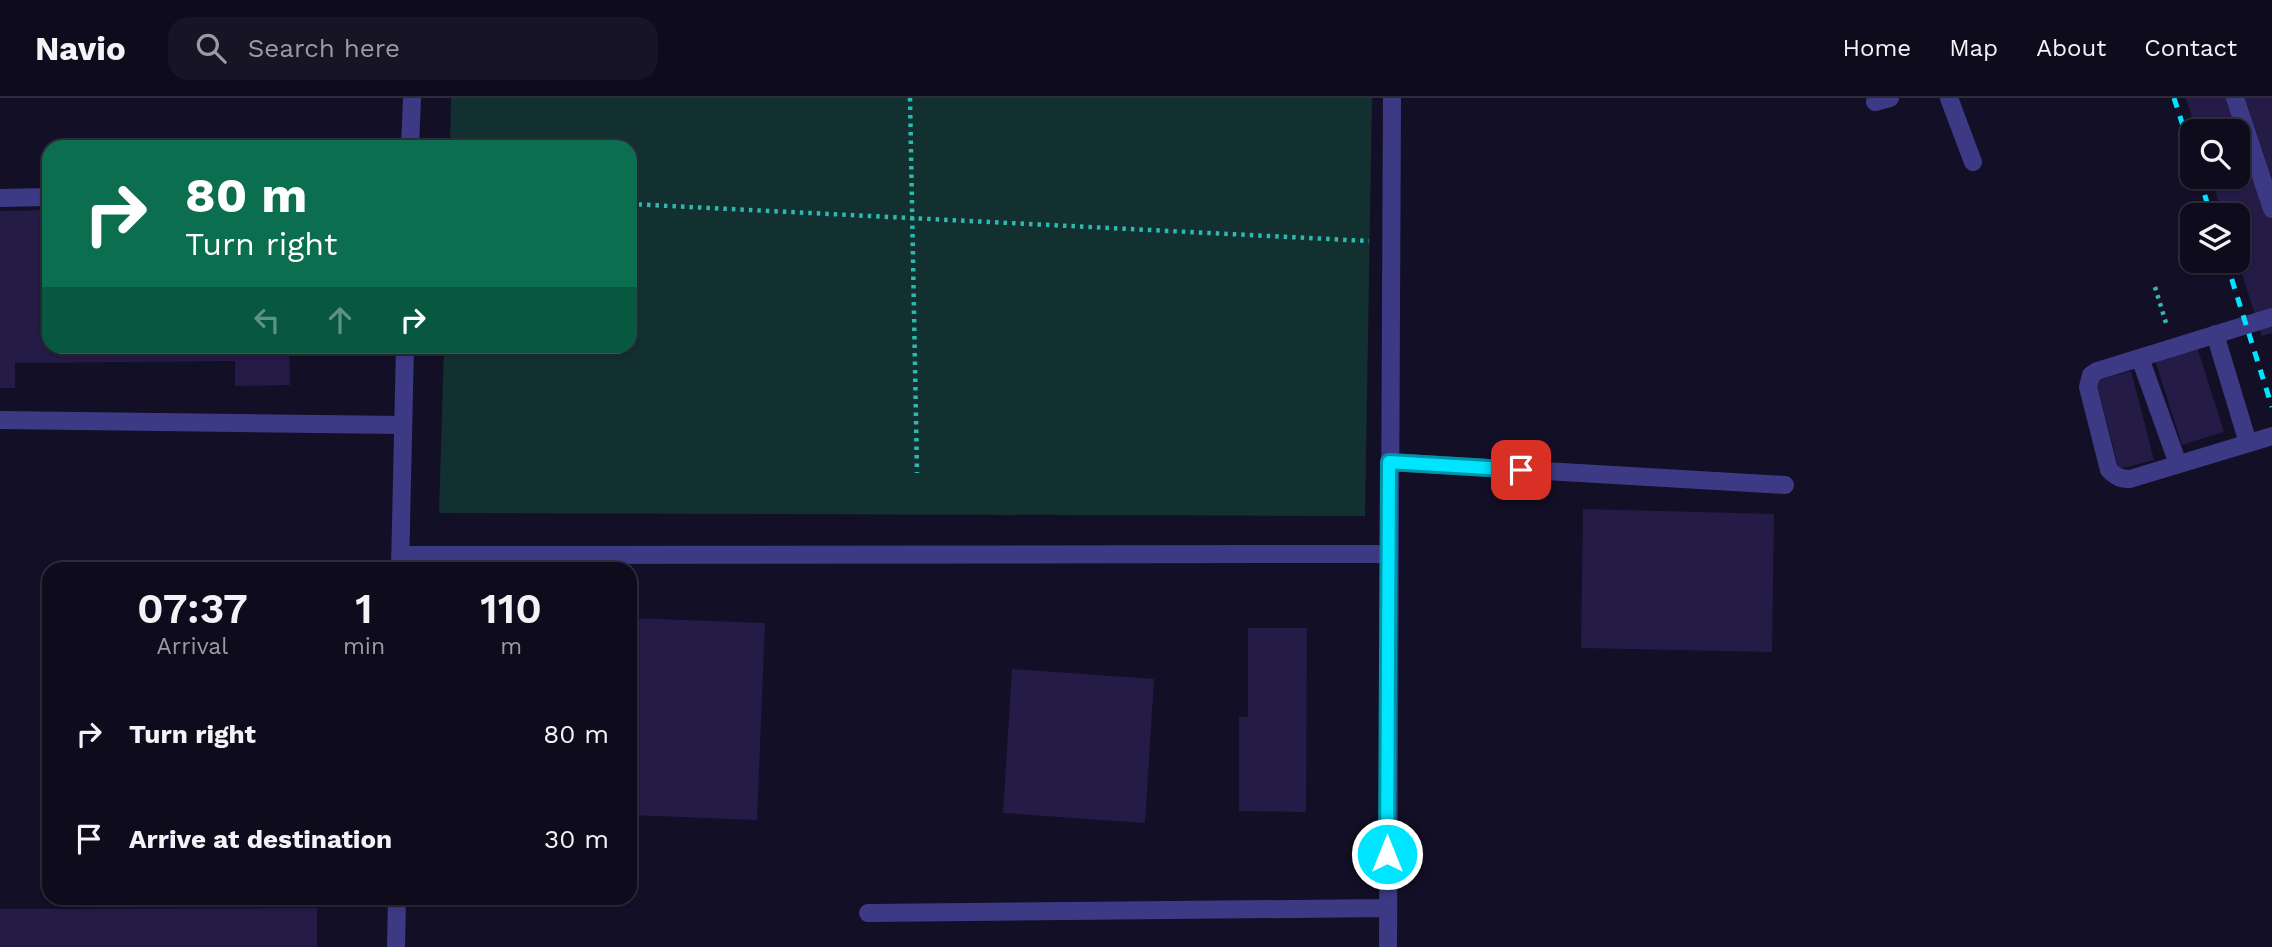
<!DOCTYPE html>
<style>
:root{--surface:#0e0b1c;--page:#171425;--text:#f1f3f6;--muted:#9b9ba3;--line:#2e2b3b}
body{margin:0;font-family:"Work Sans",sans-serif;background:var(--page);color:var(--text);height:100vh;display:flex;flex-direction:column;font-size:26px;white-space:nowrap}
*{box-sizing:border-box;margin:0}
p{font-size:23px;color:var(--muted)}
.icon{flex:none;width:38px;height:38px;fill:none;stroke:currentColor;stroke-width:2;stroke-linecap:round;stroke-linejoin:round}
.map{position:relative;flex:1;overflow:hidden}
.side{position:absolute;left:42px;top:464px;width:595px;height:343px;display:flex;flex-direction:column;background:var(--surface);border-radius:21px;box-shadow:0 2px 5px #0004,0 0 0 2px var(--line)}
.side>*{flex:none}
.banner{position:absolute;left:42px;top:42px;width:595px;height:214px;border-radius:21px;box-shadow:0 2px 5px #0004,0 0 0 2px var(--line);background:#0b6e4f;color:#fff;overflow:hidden}
.tools{position:absolute;left:2180px;top:21px;display:grid;gap:14px}
.tools a{display:grid;place-items:center;width:70px;height:70px;border-radius:14px;background:var(--surface);box-shadow:0 2px 5px #0004,0 0 0 2px var(--line);font-size:35px}
.pin{position:absolute;display:grid;place-items:center;width:60px;height:60px;color:#fff;margin:-30px;border-radius:14px;box-shadow:0 4px 10px #0006}
.me{position:absolute;width:77px;margin:-38px;rotate:0deg;stroke-linejoin:round;filter:drop-shadow(0 0 5px #0008)}
.turn{display:flex;align-items:center;gap:24px;height:147px;padding:0 28px;font-size:32px}
.turn .icon{width:91px;height:91px;stroke-width:2.5}
.turn b{display:block;font-size:49px;line-height:60px}
.lanes{display:flex;align-items:center;height:66px;padding:0 28px;background:#0003;justify-content:center;gap:35px;direction:ltr}
.lanes .off{opacity:.35}
.eta{display:flex;justify-content:space-evenly;align-items:center;height:119px;text-align:center}
.eta b{font-size:42px;font-weight:600;line-height:49px}
ul{padding:0;list-style:none}
li{display:flex;align-items:center;gap:21px;height:105px;padding:0 28px}
li div{flex:1}
li b{display:block;font-size:26px}
li em{font-style:normal}
header{display:flex;align-items:center;gap:42px;box-sizing:border-box;height:98px;padding:0 35px;background:var(--surface);border-bottom:2px solid var(--line)}
header strong{font-size:33px}
nav{display:flex;gap:38px;margin-inline-start:auto;font-size:24px}
.search{width:490px;height:63px;background:var(--page);display:flex;align-items:center;gap:18px;box-sizing:border-box;padding:0 24px;border-radius:21px;color:var(--muted);font-size:26px}
.map>svg:first-child{display:block}
</style>
<header>
<strong>Navio</strong>
<div class="search"><svg class="icon" aria-label="search" viewBox="0 0 24 24"><circle cx="10" cy="10" r="6"/><path d="M15 15l6 6"/></svg>Search here</div>
<nav><a>Home</a><a>Map</a><a>About</a><a>Contact</a></nav>
</header>
<div class="map">
<svg width="2272" height="849" viewBox="0 0 2272 849">
<rect width="100%" height="100%" fill="#130f26"/>
<path fill="#12302f" d="M451,0H1372L1365,418L439,415L444,249L630,248V49H450Z"/>
<path fill="#241b47" d="M2186,0H2272V235L2262,238L2238,164V117H2223L2211,79H2238V33H2196Z
M49,112V248H289L290,287L235,288V263L15,265V290H0V113Z
M2197,249L2224,334L2182,347L2155,262Z
M2131,273L2154,362L2119,371L2096,283Z
M1583,411L1774,416L1772,554L1581,550Z
M630,520L765,525L757,722L630,717Z
M1248,530H1307L1306,714L1239,713V619H1248Z
M1012,571L1154,581L1145,725L1003,715Z
M317,810V849H0V811Z"/>
<g fill="none" stroke-linecap="round" stroke-linejoin="round">
<path stroke="#2fb8b0" stroke-width="4.5" stroke-dasharray="3.5 5" stroke-linecap="butt" d="M910,0L917,375
M630,106L1369,143
M2155,189L2166,225"/>
<path stroke="#3d3a85" stroke-width="18" d="M1949,0L1973,64
M2235,0L2272,111
M1875,4L1890,0
M410,49L412,0
M0,100L49,99
M2272,219L2097,273L2091,277L2088,289L2109,372C2116,379 2121,381 2130,381L2272,338
M2215,236L2248,345
M2140,260L2178,366
M0,322L403,327
M1389,364L1785,387
M400,457L1389,456
M400,471L405,248
M868,815L1387,810
M396,849L397,800
M1388,849L1392,0"/>
<path stroke="#00e5ff" stroke-width="5" stroke-dasharray="10 9" stroke-linecap="butt" d="M2174,0L2193,59
M2199,79L2211,117
M2226,163L2272,309"/>
</g>
<g fill="none" stroke-linecap="round" stroke-linejoin="round">
<defs>
<path id="route" d="M1387,756L1389,364L1521,372"/>
</defs>
<use href="#route" stroke="#0095a6" stroke-width="18"/>
<use href="#route" stroke="#00e5ff" stroke-width="12"/>
</g>
</svg>
<div class="tools">
<a><svg class="icon" aria-label="search" viewBox="0 0 24 24"><circle cx="10" cy="10" r="6"/><path d="M15 15l6 6"/></svg></a>
<a><svg class="icon" aria-label="layers" viewBox="0 0 24 24"><path d="M12 4l9 5-9 5-9-5zM3 14l9 5 9-5"/></svg></a>
</div>
<div class="pin" style="left:1521px;top:372px;background:#d93025"><svg class="icon" aria-label="arrive" viewBox="0 0 24 24"><path d="M6 21V4h12l-3 4 3 4H6"/></svg></div>
<svg class="me" style="left:1387px;top:756px" viewBox="-20 -20 40 40"><circle r="17" fill="#00e5ff" stroke="#fff" stroke-width="3"/><path d="M0-11L8 9 0 5-8 9z" fill="#fff"/></svg>
<div class="banner">
<div class="turn"><svg class="icon" aria-label="right" viewBox="0 0 24 24"><path d="M7 20v-9h11M14 6l5 5-5 5"/></svg><div><b>80 m</b>Turn right</div></div>
<div class="lanes"><svg class="icon off" aria-label="left" viewBox="0 0 24 24"><path d="M17 20v-9H6M10 6l-5 5 5 5"/></svg><svg class="icon off" aria-label="ahead" viewBox="0 0 24 24"><path d="M12 20V5M6 11l6-6 6 6"/></svg><svg class="icon" aria-label="right" viewBox="0 0 24 24"><path d="M7 20v-9h11M14 6l5 5-5 5"/></svg></div>
</div>
<section class="side">
<div class="eta">
<div><b>07:37</b><p>Arrival</p></div>
<div><b>1</b><p>min</p></div>
<div><b>110</b><p>m</p></div>
</div>
<ul>
<li><svg class="icon" aria-label="right" viewBox="0 0 24 24"><path d="M7 20v-9h11M14 6l5 5-5 5"/></svg><div><b>Turn right</b></div><em>80 m</em></li>
<li><svg class="icon" aria-label="arrive" viewBox="0 0 24 24"><path d="M6 21V4h12l-3 4 3 4H6"/></svg><div><b>Arrive at destination</b></div><em>30 m</em></li>
</ul>
</section>
</div>
